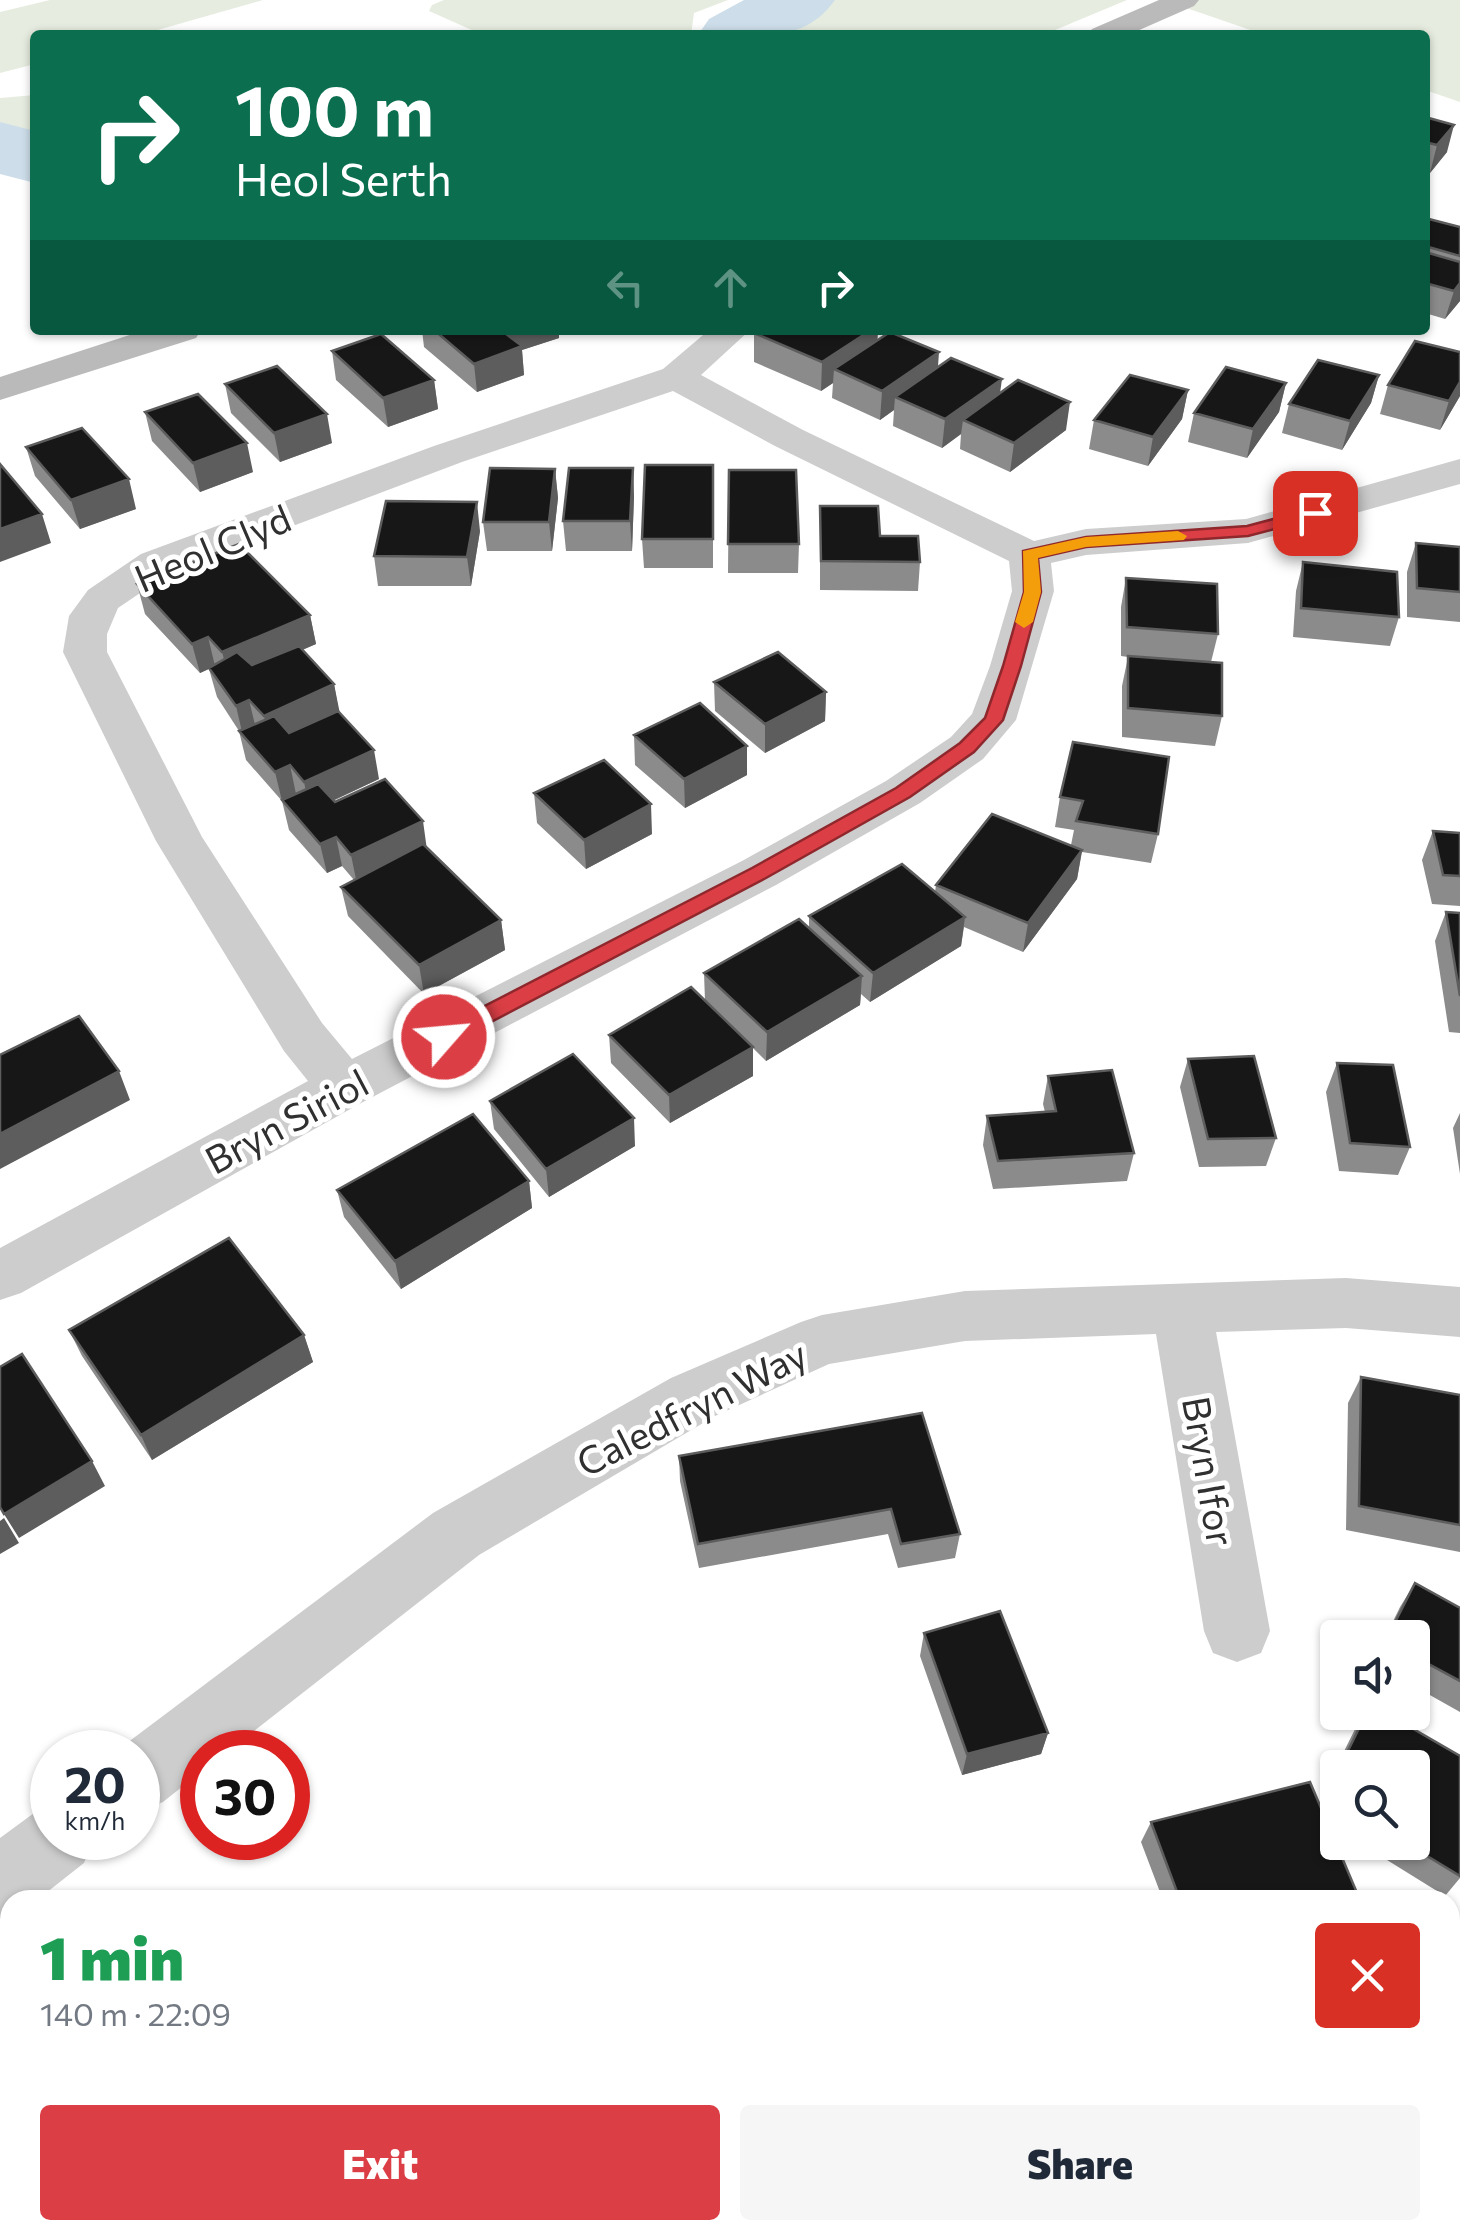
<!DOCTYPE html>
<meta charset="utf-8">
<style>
:root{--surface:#fff;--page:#f6f6f7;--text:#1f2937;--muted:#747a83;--accent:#db3e45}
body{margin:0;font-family:Commissioner,sans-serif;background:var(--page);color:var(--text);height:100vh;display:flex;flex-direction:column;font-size:38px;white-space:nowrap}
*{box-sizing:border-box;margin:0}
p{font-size:32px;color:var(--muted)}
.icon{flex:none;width:55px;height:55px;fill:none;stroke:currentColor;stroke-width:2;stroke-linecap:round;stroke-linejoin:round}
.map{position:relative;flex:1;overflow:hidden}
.drawer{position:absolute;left:0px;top:1890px;width:1460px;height:350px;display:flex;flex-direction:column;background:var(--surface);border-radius:30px 30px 0 0;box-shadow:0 2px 8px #0004}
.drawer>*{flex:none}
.banner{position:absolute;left:30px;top:30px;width:1400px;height:305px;border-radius:10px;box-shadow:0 2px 8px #0004;background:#0b6e4f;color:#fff;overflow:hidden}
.tools{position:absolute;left:1320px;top:1620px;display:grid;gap:20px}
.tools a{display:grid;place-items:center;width:110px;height:110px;border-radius:10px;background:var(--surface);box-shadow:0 2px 8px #0004;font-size:50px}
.speed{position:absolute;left:30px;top:1730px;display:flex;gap:20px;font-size:50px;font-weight:700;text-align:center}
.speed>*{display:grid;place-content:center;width:130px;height:130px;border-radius:50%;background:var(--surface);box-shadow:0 2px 8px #0004;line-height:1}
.speed small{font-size:25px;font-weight:400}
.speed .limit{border:15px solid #d22;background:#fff;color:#111}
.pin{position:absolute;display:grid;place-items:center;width:85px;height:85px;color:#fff;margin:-42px;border-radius:20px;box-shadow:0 5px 15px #0006}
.me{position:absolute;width:110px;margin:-55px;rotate:63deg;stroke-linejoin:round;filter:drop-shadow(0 0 8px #0008)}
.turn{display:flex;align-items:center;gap:35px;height:210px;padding:0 40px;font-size:45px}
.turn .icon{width:130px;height:130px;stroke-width:2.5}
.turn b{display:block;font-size:70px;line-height:85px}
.lanes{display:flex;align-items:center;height:95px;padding:0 40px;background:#0003;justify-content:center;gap:50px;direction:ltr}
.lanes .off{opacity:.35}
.round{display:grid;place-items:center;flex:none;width:105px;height:105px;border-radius:10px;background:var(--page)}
.headline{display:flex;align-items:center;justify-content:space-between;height:170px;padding:0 40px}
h1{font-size:60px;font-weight:800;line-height:75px;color:#1e9e55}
.primary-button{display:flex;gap:20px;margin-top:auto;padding:20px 40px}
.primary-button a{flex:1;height:115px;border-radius:10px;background:var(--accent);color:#fff;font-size:40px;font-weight:800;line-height:115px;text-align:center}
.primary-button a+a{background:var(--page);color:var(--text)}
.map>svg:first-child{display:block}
</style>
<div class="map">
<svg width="1460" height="2240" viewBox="0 0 1460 2240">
<rect width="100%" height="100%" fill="#fff"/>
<path fill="#e6ecdf" d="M50,0H263L140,35H35V64L0,73V12Z
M444,0H728L694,13L691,35H483L429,11L432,5Z
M747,0H1127L1043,35H736L748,28Z
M1163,0H1460V102L1425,90V35H1265Z
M35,95V158L0,147V98Z
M1460,2088V2240H1318L1319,2230H1450V2100Z"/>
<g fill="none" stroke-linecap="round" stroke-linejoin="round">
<path fill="#cddeea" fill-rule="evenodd" d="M744,0H835C802,47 749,35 698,35L709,19Z
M0,122L35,131V183L0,174Z"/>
<path fill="#cdcdcd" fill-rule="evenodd" d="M709,330H750L701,375L803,430L1034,541L1086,529L1246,519L1460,459V484L1248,543L1086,555L1051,563L1054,591L1016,720L983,759L920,803L776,885L363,1102L21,1293L0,1300V1248L308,1081L284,1051L156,841L63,652L69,616L88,590L141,554L434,446L663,369ZM673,391L775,446L1009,561L1012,591L990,666L972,714L951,737L886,781L742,861L352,1059L322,1023L202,837L107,652V634L118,608L171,572L462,462Z
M1346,1278L1460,1287V1337L1346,1328L1216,1332L1270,1631L1261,1653L1237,1662L1213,1653L1204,1631L1156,1334L965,1341L829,1364L715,1416L479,1555L227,1752H202V1771L163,1802L138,1812V1752H115L433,1513L671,1378L801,1322L822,1315L965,1291Z
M52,1805V1838H94L84,1863L37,1900H10V1915L0,1919V1838L34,1813Z"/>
<path fill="#bababa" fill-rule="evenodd" d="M1159,0H1199L1194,6L1128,35H1088L1092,29Z
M145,330H201L196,338L0,400V377Z"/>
</g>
<path fill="#8b8b8b" d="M1425,117L1447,152L1430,173L1425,171Z
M1425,218L1460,227V301L1445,319L1425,313Z
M422,330H559V338L522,350L524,375L477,392L424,347Z
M754,333L878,340L1000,393L1066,430L1010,472L960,449L961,434L942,448L893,426L894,410L880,420L832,398L833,383L821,391L754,362Z
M332,351L434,380L438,409L388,427L336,380Z
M1379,375L1371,403L1342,450L1282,433L1289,404Z
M1286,383L1279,412L1247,458L1188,442L1194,413Z
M225,384L332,443L280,462L231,413Z
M1388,385L1460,396L1440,430L1380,414Z
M1188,390L1182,419L1148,466L1089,449L1094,420Z
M145,412L253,472L200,492L152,441Z
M26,447L136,509L80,529L35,476Z
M713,465V568H644L642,539Z
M633,468L634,497L632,551H566L563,521Z
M555,469L558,498L552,551H487L483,522Z
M729,470L799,544L798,573H728Z
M820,506L880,536L920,562L918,591L820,590Z
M480,531L471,586H378L374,556Z
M1416,543L1460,547V622L1407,617V572Z
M1303,562L1399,617L1390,646L1293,637L1296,591Z
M1126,578L1218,634L1211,662L1222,716L1215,746L1122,737V686L1128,657L1121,656V607Z
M137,584L310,615L316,644L302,650L334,684L339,713L379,779L333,801L427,849L501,920L505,950L424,994L348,916L341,887L354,880L342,866L327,873L289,830L282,801L246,760L239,731L217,697L209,669L200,673L145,614Z
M714,682L826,692L825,721L765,753L715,711Z
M634,735L747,775L685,808L635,765Z
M1073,742L1158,834L1151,863L1082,852L1077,879L1023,952L964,927L961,946L870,1002L861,994L860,1005L766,1061L753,1048V1076L670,1123L611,1063L609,1035L705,1001L704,973L809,928V916L935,892L936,885L1071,845L1074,830L1055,827L1060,797Z
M534,793L652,834L586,869L537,823Z
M1433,831L1460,833V906L1432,904L1422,860Z
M1446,912L1460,913V1033L1449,1032L1435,941Z
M1188,1059L1276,1138L1266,1166L1199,1167L1180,1087Z
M1337,1063L1410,1147L1398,1175L1339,1171L1326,1092Z
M1048,1076L1134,1153L1127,1181L993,1189L983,1145L987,1116L1045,1112L1043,1104Z
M490,1101L635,1146L549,1197L494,1129Z
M1460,1113V1174L1453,1128Z
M529,1181L532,1208L401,1289L344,1217L337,1190Z
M69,1330L304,1335L313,1362L152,1460L82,1356Z
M1361,1377L1460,1395V1552L1346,1530L1348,1403Z
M922,1413L960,1534L955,1558L898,1568L888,1534L699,1568L680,1481L679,1456Z
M1415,1583L1460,1608V1712L1412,1685V1638H1385L1400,1607Z
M924,1633L1048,1733L1041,1754L962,1775L920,1656Z
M1365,1712H1384L1460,1756V1878L1445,1896L1358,1842H1412V1768H1338V1808L1326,1788L1356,1727Z
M1151,1822L1360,1900H1163L1141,1842Z"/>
<path fill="#5d5d5d" d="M1454,125L1447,152L1430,173L1437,145Z
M1460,283V301L1445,319L1454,291Z
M499,330H559V338L522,350L524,375L477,392L474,364Z
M871,330H878L877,353L834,369L833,383L821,391L822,362Z
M939,352L937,381L895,397L894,410L880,420L882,391Z
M1379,375L1371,403L1342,450L1350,421Z
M1002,379L998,408L963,420L961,434L942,448L945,419Z
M434,380L438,409L388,427L383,398Z
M1460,382V396L1440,430L1449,401Z
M1286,383L1279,412L1247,458L1253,429Z
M1188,390L1182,419L1148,466L1153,437Z
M1070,402L1066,430L1010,472L1014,443Z
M327,414L332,443L280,462L274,433Z
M247,443L253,472L200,492L193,463Z
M633,468L634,497L632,551L630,521Z
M555,469L558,498L552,551L549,522Z
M129,479L136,509L80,529L71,500Z
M477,502L480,531L471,586L467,557Z
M42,514L51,543L0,562V529Z
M310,615L316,644L230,681L222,652Z
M208,637L215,666L200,673L192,644Z
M334,684L340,714L270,746L264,716Z
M826,692L825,721L765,753V724Z
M249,700L256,729L243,736L236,706Z
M747,746V775L685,808L684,779Z
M374,750L379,779L310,811L304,782Z
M290,765L296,794L282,801L275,772Z
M651,804L652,834L586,869L584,840Z
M423,821L427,850L357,884L351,855Z
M336,837L342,866L327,873L320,844Z
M1082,850L1077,879L1023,952L1028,923Z
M965,917L961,946L870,1002L873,973Z
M501,920L505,950L424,994L419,965Z
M862,976L860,1005L766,1061L767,1032Z
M753,1047V1076L670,1123L669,1095Z
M119,1071L130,1100L0,1169V1134Z
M634,1118L635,1146L549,1197L546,1169Z
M529,1181L532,1208L401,1289L395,1261Z
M304,1335L313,1362L152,1460L141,1435Z
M92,1461L105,1486L19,1538L4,1514Z
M4,1518L19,1543L0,1554V1521Z
M1048,1733L1041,1754L962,1775L967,1754Z"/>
<path fill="#171717" stroke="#5d5d5d" stroke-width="2.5" d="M1425,117L1454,125L1437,145L1425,142Z
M1425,218L1460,227V256L1425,246Z
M1425,252L1460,262V283L1454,291L1425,283Z
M434,330H501L522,346L474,364Z
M759,330H871L822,362L754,333Z
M890,332L939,352L882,391L834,369Z
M381,334L434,380L383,398L332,351Z
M1415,341L1460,352V382L1449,401L1388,385Z
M951,358L1002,379L945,419L895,397Z
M1318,360L1379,375L1350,421L1289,404Z
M277,366L327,414L274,433L225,384Z
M1226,367L1286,383L1253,429L1194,413Z
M1130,375L1188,390L1153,437L1094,420Z
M1018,380L1070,402L1014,443L963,420Z
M198,394L247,443L193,463L145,412Z
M82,428L129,479L71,500L26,447Z
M0,464L42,514L0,529Z
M645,465H713V539H642Z
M490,468L555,469L549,522H483Z
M569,468H633L630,521H563Z
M729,470H796L799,544H728Z
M386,501L477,502L467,557L374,556Z
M820,506H878L880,536H918L920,562L821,561Z
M1416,543L1460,547V592L1417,588Z
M239,544L310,615L222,652L208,637L192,644L137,584Z
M1303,562L1397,572L1399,617L1301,608Z
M1126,578L1217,584L1218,634L1127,627Z
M299,646L334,684L264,716L249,700L236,706L209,668L237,652L252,665Z
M778,652L826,692L765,724L714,682Z
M1128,656L1222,663V716L1128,708Z
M700,703L747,746L684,779L634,735Z
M338,711L374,750L304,782L290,765L275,772L239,731L274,716L289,733Z
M1073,742L1169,757L1158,834L1076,821L1083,801L1060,797Z
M604,760L651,804L584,840L534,793Z
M385,779L423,821L351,855L336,837L320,844L282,800L318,784L335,802Z
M992,814L1082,850L1028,923L936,885Z
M1433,831L1460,833V876L1443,875Z
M423,844L501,920L419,965L341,887Z
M902,864L965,917L873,973L809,916Z
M1446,912L1460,913V996Z
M799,919L862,976L767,1032L704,973Z
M691,987L753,1047L669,1095L609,1035Z
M79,1016L119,1071L0,1134V1055Z
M573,1054L634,1118L546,1169L490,1101Z
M1254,1056L1276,1138L1208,1139L1188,1059Z
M1337,1063L1393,1065L1410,1147L1350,1143Z
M1112,1070L1134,1153L998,1161L987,1116L1056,1111L1048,1076Z
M473,1114L529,1181L395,1261L337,1190Z
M229,1238L304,1335L141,1435L69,1330Z
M22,1354L92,1461L4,1514L0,1507V1367Z
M1361,1377L1460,1395V1525L1359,1506Z
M922,1413L960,1534L901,1544L891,1509L698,1544L679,1456Z
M1415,1583L1460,1608V1681L1412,1655V1638H1387Z
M1000,1611L1048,1733L967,1754L924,1633Z
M1367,1712H1384L1460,1756V1876L1404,1842H1412V1768L1340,1767Z
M1310,1782L1360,1900H1180L1151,1822Z"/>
<path fill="#db3e45" stroke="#8e282d" stroke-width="2.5" d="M1315,508L1321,509V517L1248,536L1086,547L1038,558L1041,592L1021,666L1003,720L974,752L910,797L766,878L451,1043H436L433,1037L436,1031L752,868L896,788L960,743L985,718L1003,666L1024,592L1023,551L1086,537L1247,526Z"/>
<path fill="#f59e0b" d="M1178,531L1187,536L1184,540L1086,547L1038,558L1041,592L1033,622L1024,628L1015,622L1024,592L1023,551L1086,537Z"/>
<g text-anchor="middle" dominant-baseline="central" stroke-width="10" stroke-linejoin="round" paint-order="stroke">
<g font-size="38" fill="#303030" stroke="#fff">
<text transform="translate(212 547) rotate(-23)">Heol Clyd</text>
<text transform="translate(286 1120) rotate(-28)">Bryn Siriol</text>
<text transform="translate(691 1407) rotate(-27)">Caledfryn Way</text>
<text transform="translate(1210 1471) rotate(80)">Bryn Ifor</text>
</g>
</g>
</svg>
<div class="tools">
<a><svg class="icon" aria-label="sound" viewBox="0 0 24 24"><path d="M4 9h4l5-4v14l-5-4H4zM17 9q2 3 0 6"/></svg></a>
<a><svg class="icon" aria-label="search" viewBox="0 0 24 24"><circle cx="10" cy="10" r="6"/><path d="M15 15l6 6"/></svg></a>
</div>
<div class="speed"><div>20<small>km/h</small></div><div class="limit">30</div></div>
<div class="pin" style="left:1315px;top:513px;background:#d93025"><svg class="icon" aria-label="arrive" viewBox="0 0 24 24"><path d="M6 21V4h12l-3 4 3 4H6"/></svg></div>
<svg class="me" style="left:444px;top:1037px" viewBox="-20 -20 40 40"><circle r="17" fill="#db3e45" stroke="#fff" stroke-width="3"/><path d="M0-11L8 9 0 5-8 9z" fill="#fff"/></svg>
<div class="banner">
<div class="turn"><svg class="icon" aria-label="right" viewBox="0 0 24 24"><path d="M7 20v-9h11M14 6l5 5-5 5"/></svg><div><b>100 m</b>Heol Serth</div></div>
<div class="lanes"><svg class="icon off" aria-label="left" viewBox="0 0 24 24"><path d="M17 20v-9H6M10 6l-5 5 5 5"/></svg><svg class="icon off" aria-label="ahead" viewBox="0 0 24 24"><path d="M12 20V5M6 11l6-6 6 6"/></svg><svg class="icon" aria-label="right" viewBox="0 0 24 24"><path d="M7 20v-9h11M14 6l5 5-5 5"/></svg></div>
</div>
<section class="drawer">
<div class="headline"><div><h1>1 min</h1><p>140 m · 22:09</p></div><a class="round" style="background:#d93025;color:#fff"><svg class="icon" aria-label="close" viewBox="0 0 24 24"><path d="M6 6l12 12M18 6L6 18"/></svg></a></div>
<div class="primary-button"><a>Exit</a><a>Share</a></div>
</section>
</div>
